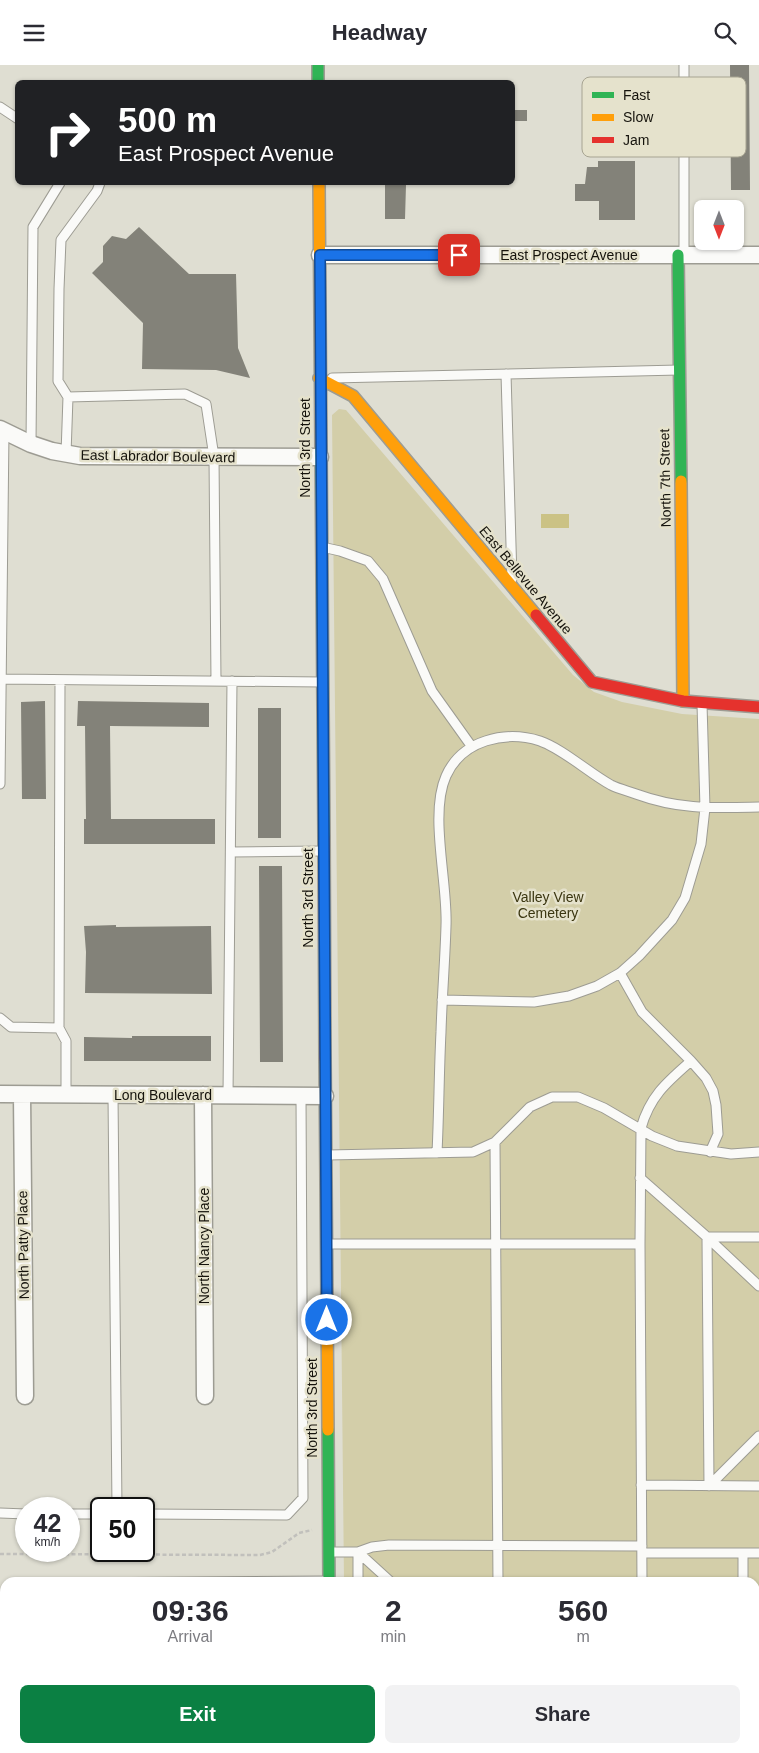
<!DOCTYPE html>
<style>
:root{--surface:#fff;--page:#f2f2f3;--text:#2b2b33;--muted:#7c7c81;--accent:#0b8043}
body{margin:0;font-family:Helvetica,sans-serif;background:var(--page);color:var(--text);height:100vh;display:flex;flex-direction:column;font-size:19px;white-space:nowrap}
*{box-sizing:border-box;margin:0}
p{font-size:16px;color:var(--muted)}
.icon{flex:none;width:28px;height:28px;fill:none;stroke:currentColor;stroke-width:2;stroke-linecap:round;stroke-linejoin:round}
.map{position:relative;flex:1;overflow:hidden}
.sheet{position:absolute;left:0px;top:1512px;width:760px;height:176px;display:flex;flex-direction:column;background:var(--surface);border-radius:15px 15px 0 0;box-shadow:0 1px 4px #0004}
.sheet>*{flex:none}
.guide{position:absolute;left:15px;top:15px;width:500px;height:105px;border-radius:8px;box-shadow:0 1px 4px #0004;background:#202124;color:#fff;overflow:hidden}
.needle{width:32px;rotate:180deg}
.fabs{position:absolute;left:694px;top:135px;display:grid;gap:10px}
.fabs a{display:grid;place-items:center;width:50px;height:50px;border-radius:8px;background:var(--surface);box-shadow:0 1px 4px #0004;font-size:25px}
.speed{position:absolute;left:15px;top:1432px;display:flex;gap:10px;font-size:25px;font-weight:700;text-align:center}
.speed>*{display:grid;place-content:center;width:65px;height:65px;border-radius:50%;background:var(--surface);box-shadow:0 1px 4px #0004;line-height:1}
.speed small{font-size:12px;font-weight:400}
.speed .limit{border:2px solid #111;border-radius:8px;background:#fff;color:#111}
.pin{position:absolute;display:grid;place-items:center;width:42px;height:42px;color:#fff;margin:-21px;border-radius:10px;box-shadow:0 2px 8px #0006}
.me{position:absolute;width:55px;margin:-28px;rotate:0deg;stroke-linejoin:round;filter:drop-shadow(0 0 4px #0008)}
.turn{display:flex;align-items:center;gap:18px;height:105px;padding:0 20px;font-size:22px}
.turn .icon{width:65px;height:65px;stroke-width:2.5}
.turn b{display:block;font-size:35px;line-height:42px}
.eta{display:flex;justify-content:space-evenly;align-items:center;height:85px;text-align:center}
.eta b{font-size:30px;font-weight:700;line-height:35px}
.button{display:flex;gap:10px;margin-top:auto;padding:10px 20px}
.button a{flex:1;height:58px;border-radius:8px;background:var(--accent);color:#fff;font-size:20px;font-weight:700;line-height:58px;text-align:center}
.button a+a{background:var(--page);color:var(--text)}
header{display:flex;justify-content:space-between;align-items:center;height:65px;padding:0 20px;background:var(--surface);font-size:22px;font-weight:700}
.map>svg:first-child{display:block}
</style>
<header><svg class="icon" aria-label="menu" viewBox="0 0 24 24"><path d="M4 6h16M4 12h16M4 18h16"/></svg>Headway<svg class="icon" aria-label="search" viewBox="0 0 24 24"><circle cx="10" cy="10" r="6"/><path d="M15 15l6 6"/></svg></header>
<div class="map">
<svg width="759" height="1688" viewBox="0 0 759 1688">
<rect width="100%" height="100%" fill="#dfded2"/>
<path fill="#d3cea9" d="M339,344L346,345L573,610L594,627L622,637L682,649L759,654V1688H346V1684H755V1518L344,1517L332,350Z"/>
<path fill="#cbc285" d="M541,449H569V463H541Z"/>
<path fill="#838279" d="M730,0H749L750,125H731Z
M513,45H527V56H514Z
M598,96H635V155H599V136H575V119H585L587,102H598Z
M385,119L406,120L405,154H385Z
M139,162L189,209H236L238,283L250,313L216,305L142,304L143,258L92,208L103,197V181L112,171L126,174Z
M45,636L46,734H22L21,637Z
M78,636L209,638V662L110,661L111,754H215V779H84V754H86L85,661H77Z
M258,643H281V773H258Z
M259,801H282L283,997H260Z
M116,860V862L211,861L212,929L85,928L86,887L84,861Z
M132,971H211V996H84V972L132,973Z"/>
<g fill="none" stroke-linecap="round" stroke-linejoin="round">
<defs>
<path id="lane" d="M0,42L18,54
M684,190V0
M506,309L512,514
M332,313L679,305
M68,332L58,316L59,224L61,175L97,126L100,118
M31,379L33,162L60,118
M66,389L68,332L185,329L206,339L214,392L216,616
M322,482L340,486L368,496L383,514L432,626L472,682
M0,614L322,617
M60,615L59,963L66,976V1030
M0,719L4,366
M231,787L323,786
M620,908L642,947L691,996L706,1013L713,1026L716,1040L718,1069L710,1087
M442,935L534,937L569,931L597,921L620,908L639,891L672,855L685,833L701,779L705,743L702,639
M0,953L11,962L59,963
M113,1030L117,1444
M228,1030L232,616
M495,1077L498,1518
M437,1088C439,1047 439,1007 441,967C442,931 445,896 446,861C448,818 429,749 446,711C462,675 505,665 540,676C563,684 589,708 611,720C619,724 628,726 636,729C680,745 713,743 759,742
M328,1090L473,1087L495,1077L530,1042L552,1032H578L604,1043L652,1071L677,1081L731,1089L759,1087
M640,1113L707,1172L759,1221
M327,1179H640
M641,1420L759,1421
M709,1421L707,1172H759
M709,1421L759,1371
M0,1448L26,1449
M69,1449H101
M144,1449L287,1450L303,1433L301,1031
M329,1487H358L372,1482L389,1480L642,1481
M358,1487L392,1518
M358,1487V1518
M642,1488H759
M743,1488V1518
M69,1518L329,1516
M642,1518L640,1179L641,1063C650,1031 667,1017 691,996
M755,1639L759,1635
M247,1684V1688
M289,1684V1688
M359,1684V1688
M454,1684V1688
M546,1684V1688
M586,1684L591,1688
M643,1684V1688
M746,1684V1688
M696,1688L701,1684"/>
<path id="street" d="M320,190H759
M0,364L31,379L52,386L80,391L320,392
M0,1029L325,1031
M22,1030L25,1331
M203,1030L205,1331"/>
<path id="fast" d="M318,0V18
M678,190L681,416
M321,383L324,773
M328,1365L329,1518
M330,1684V1688"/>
<path id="slow" d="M319,118L321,383
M319,313L353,331L536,550
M681,416L683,636
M325,994L328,1365"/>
<path id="jam" d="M536,550L592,617L683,636L759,642
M324,773L325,994"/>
</defs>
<use href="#lane" stroke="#9d9c93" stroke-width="11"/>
<use href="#street" stroke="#9d9c93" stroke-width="19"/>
<use href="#fast" stroke="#9d9c93" stroke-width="14"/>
<use href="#slow" stroke="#9d9c93" stroke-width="14"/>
<use href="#jam" stroke="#9d9c93" stroke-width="14"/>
<path stroke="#c1c0bc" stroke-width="2.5" stroke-dasharray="4 2.5" stroke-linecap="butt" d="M0,1489L260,1490L272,1487L299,1468L312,1465"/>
<use href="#lane" stroke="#fafaf8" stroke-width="9"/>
<use href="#street" stroke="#fafaf8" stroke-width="16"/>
<use href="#fast" stroke="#30b455" stroke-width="11"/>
<use href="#slow" stroke="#ff9f0a" stroke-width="11"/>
<use href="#jam" stroke="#e5322d" stroke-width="11"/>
</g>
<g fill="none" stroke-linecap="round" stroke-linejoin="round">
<defs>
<path id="route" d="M327,1255L320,190H459"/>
</defs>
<use href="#route" stroke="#114b97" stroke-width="12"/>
<use href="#route" stroke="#1a73e8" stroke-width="9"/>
</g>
<g text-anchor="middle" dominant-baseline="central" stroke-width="5" stroke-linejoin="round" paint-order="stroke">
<g font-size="14" fill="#15130c" stroke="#e5e2cc">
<text x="569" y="190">East Prospect Avenue</text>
<text transform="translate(305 383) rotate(-90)">North 3rd Street</text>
<text transform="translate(158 391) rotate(1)">East Labrador Boulevard</text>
<text transform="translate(665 413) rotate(-91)">North 7th Street</text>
<text transform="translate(526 515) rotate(50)">East Bellevue Avenue</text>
<text transform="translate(308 833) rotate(-90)">North 3rd Street</text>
<text x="163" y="1030">Long Boulevard</text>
<text transform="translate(23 1180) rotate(-91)">North Patty Place</text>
<text transform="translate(204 1181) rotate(-90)">North Nancy Place</text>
<text transform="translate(312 1343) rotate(-90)">North 3rd Street</text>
</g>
<g font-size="14" fill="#3b3611" stroke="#e5e2cc">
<text x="548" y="832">Valley View<tspan x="548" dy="16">Cemetery</tspan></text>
</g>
</g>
<rect x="582" y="12" width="164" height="80" rx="8" fill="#e5e2cc" stroke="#a7a492" stroke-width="1"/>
<rect x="592" y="27" width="22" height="6" fill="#30b455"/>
<rect x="592" y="49" width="22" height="7" fill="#ff9f0a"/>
<rect x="592" y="72" width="22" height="6" fill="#e5322d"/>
<g font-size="14" fill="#15130c">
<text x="623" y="35">Fast</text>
<text x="623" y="57">Slow</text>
<text x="623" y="80">Jam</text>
</g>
</svg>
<div class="fabs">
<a><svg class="needle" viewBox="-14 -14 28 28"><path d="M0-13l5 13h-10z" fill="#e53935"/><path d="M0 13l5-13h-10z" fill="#7c7c81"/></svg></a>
</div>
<div class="speed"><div>42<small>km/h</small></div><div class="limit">50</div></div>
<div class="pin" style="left:459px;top:190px;background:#d93025"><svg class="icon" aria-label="arrive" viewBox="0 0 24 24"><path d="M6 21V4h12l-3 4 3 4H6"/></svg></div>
<svg class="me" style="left:327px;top:1255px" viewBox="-20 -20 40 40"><circle r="17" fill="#1a73e8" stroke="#fff" stroke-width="3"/><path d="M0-11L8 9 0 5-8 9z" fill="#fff"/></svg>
<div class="guide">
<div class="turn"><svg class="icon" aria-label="right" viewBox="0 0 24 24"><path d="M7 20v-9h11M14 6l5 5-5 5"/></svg><div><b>500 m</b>East Prospect Avenue</div></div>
</div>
<section class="sheet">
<div class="eta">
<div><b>09:36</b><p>Arrival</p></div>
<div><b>2</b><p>min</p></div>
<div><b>560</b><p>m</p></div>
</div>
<div class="button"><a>Exit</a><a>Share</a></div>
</section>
</div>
